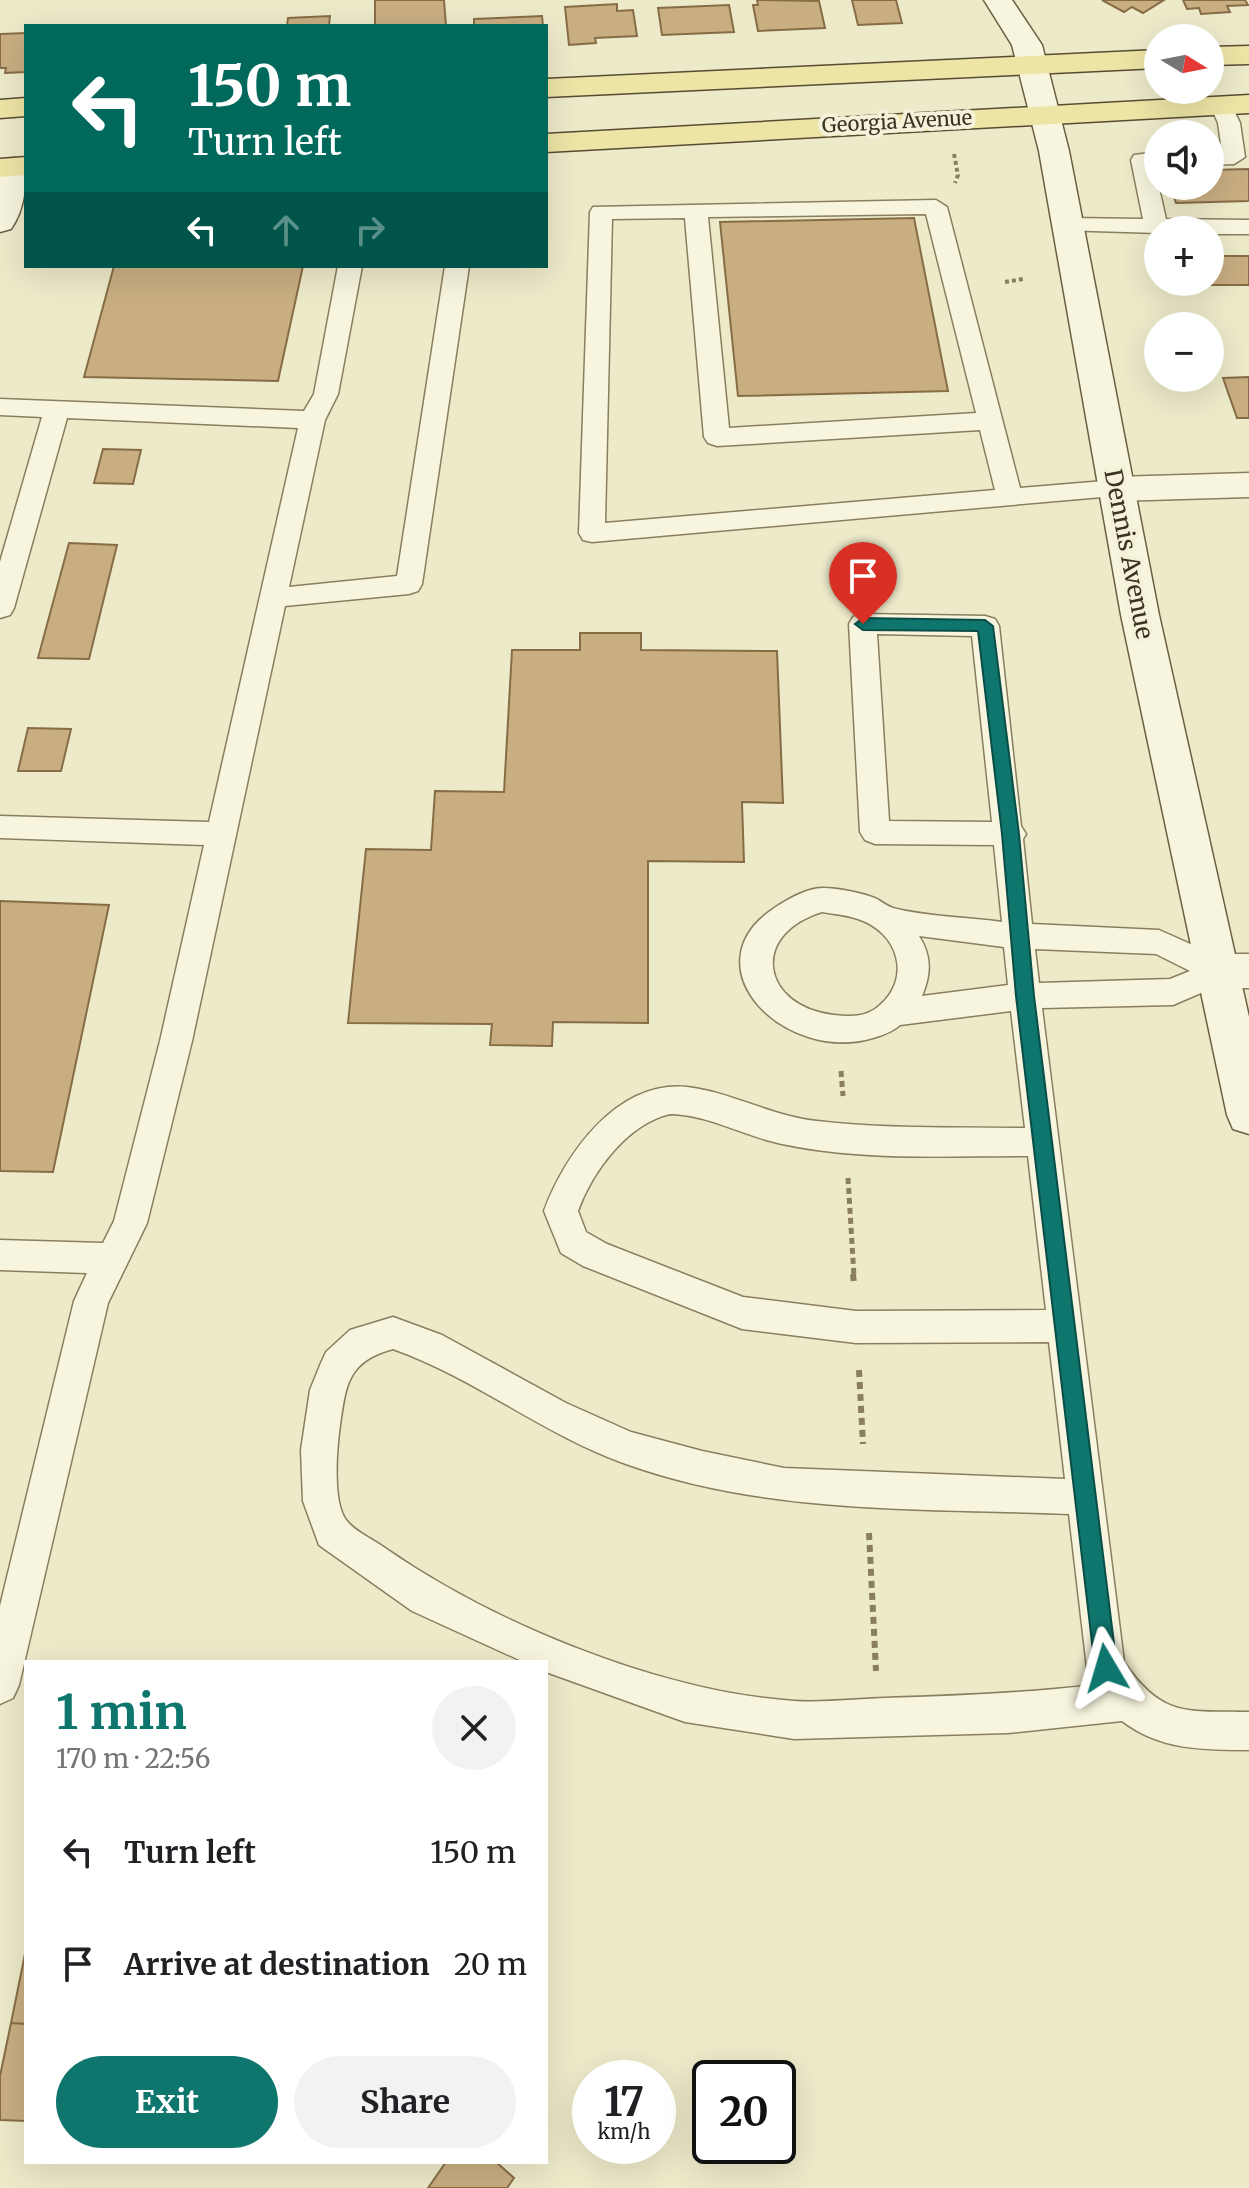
<!DOCTYPE html>
<meta charset="utf-8">
<style>
:root{--surface:#fff;--page:#f2f2f2;--text:#202124;--muted:#757577;--accent:#0f766e}
body{margin:0;font-family:Merriweather,serif;background:var(--page);color:var(--text);height:100vh;display:flex;flex-direction:column;font-size:30px;white-space:nowrap}
*{box-sizing:border-box;margin:0}
p{font-size:26px;color:var(--muted)}
.icon{flex:none;width:44px;height:44px;fill:none;stroke:currentColor;stroke-width:2;stroke-linecap:round;stroke-linejoin:round}
.map{position:relative;flex:1;overflow:hidden}
.details{position:absolute;left:24px;top:1660px;width:524px;height:504px;display:flex;flex-direction:column;background:var(--surface);border-radius:0px;box-shadow:0 8px 32px #0002}
.details>*{flex:none}
.hud{position:absolute;left:24px;top:24px;width:524px;height:244px;border-radius:0px;box-shadow:0 8px 32px #0002;background:#00695c;color:#fff;overflow:hidden}
.needle{width:52px;rotate:100deg}
.tools{position:absolute;left:1144px;top:24px;display:grid;gap:16px}
.tools a{display:grid;place-items:center;width:80px;height:80px;border-radius:50%;background:var(--surface);box-shadow:0 8px 32px #0002;font-size:40px}
.speed{position:absolute;left:572px;top:2060px;display:flex;gap:16px;font-size:40px;font-weight:700;text-align:center}
.speed>*{display:grid;place-content:center;width:104px;height:104px;border-radius:50%;background:var(--surface);box-shadow:0 8px 32px #0002;line-height:1}
.speed small{font-size:20px;font-weight:400}
.speed .limit{border:4px solid #111;border-radius:12px;background:#fff;color:#111}
.pin{position:absolute;display:grid;place-items:center;width:68px;height:68px;color:#fff;margin:-82px -34px;border-radius:50% 50% 50% 0;rotate:-45deg;box-shadow:0 0 8px #0007}
.pin .icon{rotate:45deg}
.me{position:absolute;width:88px;margin:-44px;rotate:353deg;stroke-linejoin:round;filter:drop-shadow(0 0 6px #0008)}
.turn{display:flex;align-items:center;gap:28px;height:168px;padding:0 32px;font-size:36px}
.turn .icon{width:104px;height:104px;stroke-width:2.5}
.turn b{display:block;font-size:56px;line-height:68px}
.lanes{display:flex;align-items:center;height:76px;padding:0 32px;background:#0003;justify-content:center;gap:40px;direction:ltr}
.lanes .off{opacity:.35}
.round{display:grid;place-items:center;flex:none;width:84px;height:84px;border-radius:42px;background:var(--page)}
.summary{display:flex;align-items:center;justify-content:space-between;height:136px;padding:0 32px}
h1{font-size:48px;font-weight:700;line-height:60px;color:var(--accent)}
.cta{display:flex;gap:16px;margin-top:auto;padding:16px 32px}
.cta a{flex:1;height:92px;border-radius:48px;background:var(--accent);color:#fff;font-size:32px;font-weight:700;line-height:92px;text-align:center}
.cta a+a{background:var(--page);color:var(--text)}
ul{padding:0;list-style:none}
li{display:flex;align-items:center;gap:24px;height:112px;padding:0 32px}
li div{flex:1}
li b{display:block;font-size:30px}
li em{font-style:normal}
.map>svg:first-child{display:block}
</style>
<div class="map">
<svg width="1249" height="2188" viewBox="0 0 1249 2188">
<rect width="100%" height="100%" fill="#edeaca"/>
<path fill="#c9ae82" stroke="#876d46" stroke-width="2" d="M375,0H444L446,26H375Z
M757,0L819,1L825,28L758,31L753,5H758Z
M852,0H896L902,23L858,25Z
M1102,0H1164L1143,13L1132,7L1124,12Z
M1183,0H1245L1248,5L1227,6L1230,12L1201,14L1199,8L1187,9Z
M617,4V11L633,10L637,36L595,38L596,43L569,45L565,7Z
M729,5L734,32L662,35L658,8Z
M330,16L329,25L351,26H287L288,18Z
M542,16L543,26H474V19Z
M26,33V72L5,73L6,68H0V34Z
M1249,169V201L1176,203L1170,186H1210V170Z
M914,218L948,391L738,396L720,222Z
M1210,256H1249V285H1197L1196,282H1210Z
M114,266H303L278,381L84,377Z
M1249,377V418H1237L1223,378Z
M103,449L141,450L133,484L94,483Z
M69,543L117,545L89,659L38,658Z
M580,633H641V650L777,651L783,803L742,802L744,862L648,861V1023L553,1022L552,1046L490,1045L492,1024L348,1023L366,849L431,850L435,791L504,792L512,650H580Z
M28,728L71,729L61,771H18Z
M0,901L109,905L53,1172L0,1171Z
M26,1949V2024L11,2023Z
M11,2023L26,2024V2121L0,2120V2076Z
M446,2162H496L514,2178L507,2188H428Z"/>
<g fill="none" stroke-linecap="round" stroke-linejoin="round">
<defs>
<path id="lane" d="M1221,98L1229,100L1240,123L1245,157L1234,164L1210,165V151H1222L1218,123L1210,105Z
M1158,152V166H1154L1166,219L1249,220V234H1210V230H1158V233L1061,230L1057,225L1069,218L1143,219L1131,160L1134,155Z
M936,200L947,207L1020,488L1116,480L1125,483L1129,489L1125,495L592,542L583,540L579,533L590,212L593,207ZM926,214L976,413L729,428L708,217ZM685,218L704,437L708,443L717,446L980,430L995,490L605,523L612,219Z
M338,266H362L338,394L325,420L289,587L397,576L445,266H469L422,584L418,591L409,594L285,606L192,1041L147,1223L108,1303L19,1685L13,1698L0,1704V1606L74,1301L87,1273L0,1270V1240L103,1243L114,1221L160,1041L204,845L0,838V816L209,822L298,428L67,418L14,608L10,615L0,618V562L42,417L0,415V399L304,411L314,394Z
M863,614L985,616L995,619L999,626L1021,826L1026,834L1023,839L1032,924L1159,930L1231,962L1235,971L1231,980L1173,1005L1042,1008L1124,1662C1162,1718 1187,1711 1249,1712V1750C1202,1750 1160,1750 1122,1721L1008,1733L794,1739L685,1722L546,1672V1662H524L412,1611L319,1545L303,1501L301,1450L310,1390L321,1363L326,1352L350,1330L393,1317L442,1335L566,1403L631,1432L702,1451L784,1468L1065,1479L1049,1342L856,1343L742,1329L583,1266L561,1253L544,1211C565,1154 617,1080 687,1087C731,1092 771,1116 817,1121C886,1129 955,1127 1025,1128L1011,1011L900,1025C892,1032 883,1035 873,1038C785,1064 688,967 773,909C786,900 807,888 823,888C838,888 863,893 877,899C882,902 887,906 893,908C927,917 967,917 1002,922L994,845L875,844L865,840L860,832L849,624L853,617ZM877,634L972,636L992,822L889,821ZM822,912C834,914 847,915 858,919C898,932 912,977 880,1005C867,1017 852,1017 834,1015C762,1007 748,935 822,912ZM919,936L1004,947L1008,985L922,996C931,975 932,956 919,936ZM1035,949L1156,954L1190,971L1170,979L1039,983ZM670,1114C710,1115 743,1136 782,1144C862,1161 947,1156 1028,1156L1046,1310L856,1311L743,1297L607,1244L586,1232L578,1211C592,1172 627,1124 670,1114ZM393,1349C475,1378 544,1435 626,1464C768,1515 921,1508 1069,1514L1087,1668L1095,1685C1025,1693 955,1696 884,1698C855,1699 824,1703 794,1701C661,1692 494,1624 385,1548C374,1540 354,1531 346,1520C332,1501 337,1447 340,1425C346,1384 348,1361 393,1349Z"/>
<path id="street" d="M1249,473V497L1116,501L1103,498L1098,489L1103,480L1116,477Z
M1220,954H1249V988H1220L1205,983L1199,971L1205,959Z"/>
<path id="secondary" d="M984,0H1012L1042,45L1069,151L1159,615L1249,1017V1134L1233,1129L1227,1115L1121,615L1039,151L1012,45Z
M14,158L26,162C26,186 25,209 11,229L0,232V165Z"/>
<path id="primary" d="M1249,46V64L1210,65V47Z
M1158,50V68L546,97V79Z
M1249,95V113L546,152V134Z
M26,98V116L0,118V100Z
M26,157V175L0,177V159Z"/>
</defs>
<use href="#lane" stroke="#897e5f" stroke-width="3"/>
<use href="#street" stroke="#897e5f" stroke-width="3"/>
<use href="#secondary" stroke="#6b5f42" stroke-width="3"/>
<use href="#primary" stroke="#584b33" stroke-width="3"/>
<path stroke="#897e5f" stroke-width="4" stroke-dasharray="4 3" stroke-linecap="butt" d="M954,154L958,175L955,183
M1005,282L1023,279"/>
<path stroke="#897e5f" stroke-width="5" stroke-dasharray="6 4" stroke-linecap="butt" d="M841,1071L843,1096
M848,1178L854,1276"/>
<path stroke="#897e5f" stroke-width="6" stroke-dasharray="7 5" stroke-linecap="butt" d="M853,1274L854,1284
M859,1370L863,1444
M869,1533L876,1671"/>
<use href="#lane" fill="#f8f5de" fill-rule="evenodd"/>
<use href="#street" fill="#f8f5de" fill-rule="evenodd"/>
<use href="#secondary" fill="#f8f5de" fill-rule="evenodd"/>
<use href="#primary" fill="#ede5a5" fill-rule="evenodd"/>
</g>
<path fill="#0f766e" stroke="#0a4d48" stroke-width="2" d="M863,618L985,620L993,626L1019,834L1034,996L1117,1668L1113,1676L1106,1679L1098,1676L1095,1668L1016,996L1002,834L978,631L863,630L855,624Z"/>
<g text-anchor="middle" dominant-baseline="central" stroke-width="8" stroke-linejoin="round" paint-order="stroke">
<g font-size="20" fill="#3b3322" stroke="#f5f2da">
<text transform="translate(897 121) rotate(-3)">Georgia Avenue</text>
</g>
<g font-size="24" fill="#3b3322" stroke="#f5f2da">
<text transform="translate(1129 554) rotate(79)">Dennis Avenue</text>
</g>
</g>
</svg>
<div class="tools">
<a><svg class="needle" viewBox="-14 -14 28 28"><path d="M0-13l5 13h-10z" fill="#e53935"/><path d="M0 13l5-13h-10z" fill="#757577"/></svg></a>
<a><svg class="icon" aria-label="sound" viewBox="0 0 24 24"><path d="M4 9h4l5-4v14l-5-4H4zM17 9q2 3 0 6"/></svg></a>
<a>+</a>
<a>−</a>
</div>
<div class="speed"><div>17<small>km/h</small></div><div class="limit">20</div></div>
<div class="pin" style="left:863px;top:624px;background:#d93025"><svg class="icon" aria-label="arrive" viewBox="0 0 24 24"><path d="M6 21V4h12l-3 4 3 4H6"/></svg></div>
<svg class="me" style="left:1106px;top:1668px" viewBox="-20 -20 40 40"><path d="M0-17L14 15 0 8-14 15z" fill="#0f766e" stroke="#fff" stroke-width="4"/></svg>
<div class="hud">
<div class="turn"><svg class="icon" aria-label="left" viewBox="0 0 24 24"><path d="M17 20v-9H6M10 6l-5 5 5 5"/></svg><div><b>150 m</b>Turn left</div></div>
<div class="lanes"><svg class="icon" aria-label="left" viewBox="0 0 24 24"><path d="M17 20v-9H6M10 6l-5 5 5 5"/></svg><svg class="icon off" aria-label="ahead" viewBox="0 0 24 24"><path d="M12 20V5M6 11l6-6 6 6"/></svg><svg class="icon off" aria-label="right" viewBox="0 0 24 24"><path d="M7 20v-9h11M14 6l5 5-5 5"/></svg></div>
</div>
<section class="details">
<div class="summary"><div><h1>1 min</h1><p>170 m · 22:56</p></div><a class="round"><svg class="icon" aria-label="close" viewBox="0 0 24 24"><path d="M6 6l12 12M18 6L6 18"/></svg></a></div>
<ul>
<li><svg class="icon" aria-label="left" viewBox="0 0 24 24"><path d="M17 20v-9H6M10 6l-5 5 5 5"/></svg><div><b>Turn left</b></div><em>150 m</em></li>
<li><svg class="icon" aria-label="arrive" viewBox="0 0 24 24"><path d="M6 21V4h12l-3 4 3 4H6"/></svg><div><b>Arrive at destination</b></div><em>20 m</em></li>
</ul>
<div class="cta"><a>Exit</a><a>Share</a></div>
</section>
</div>
